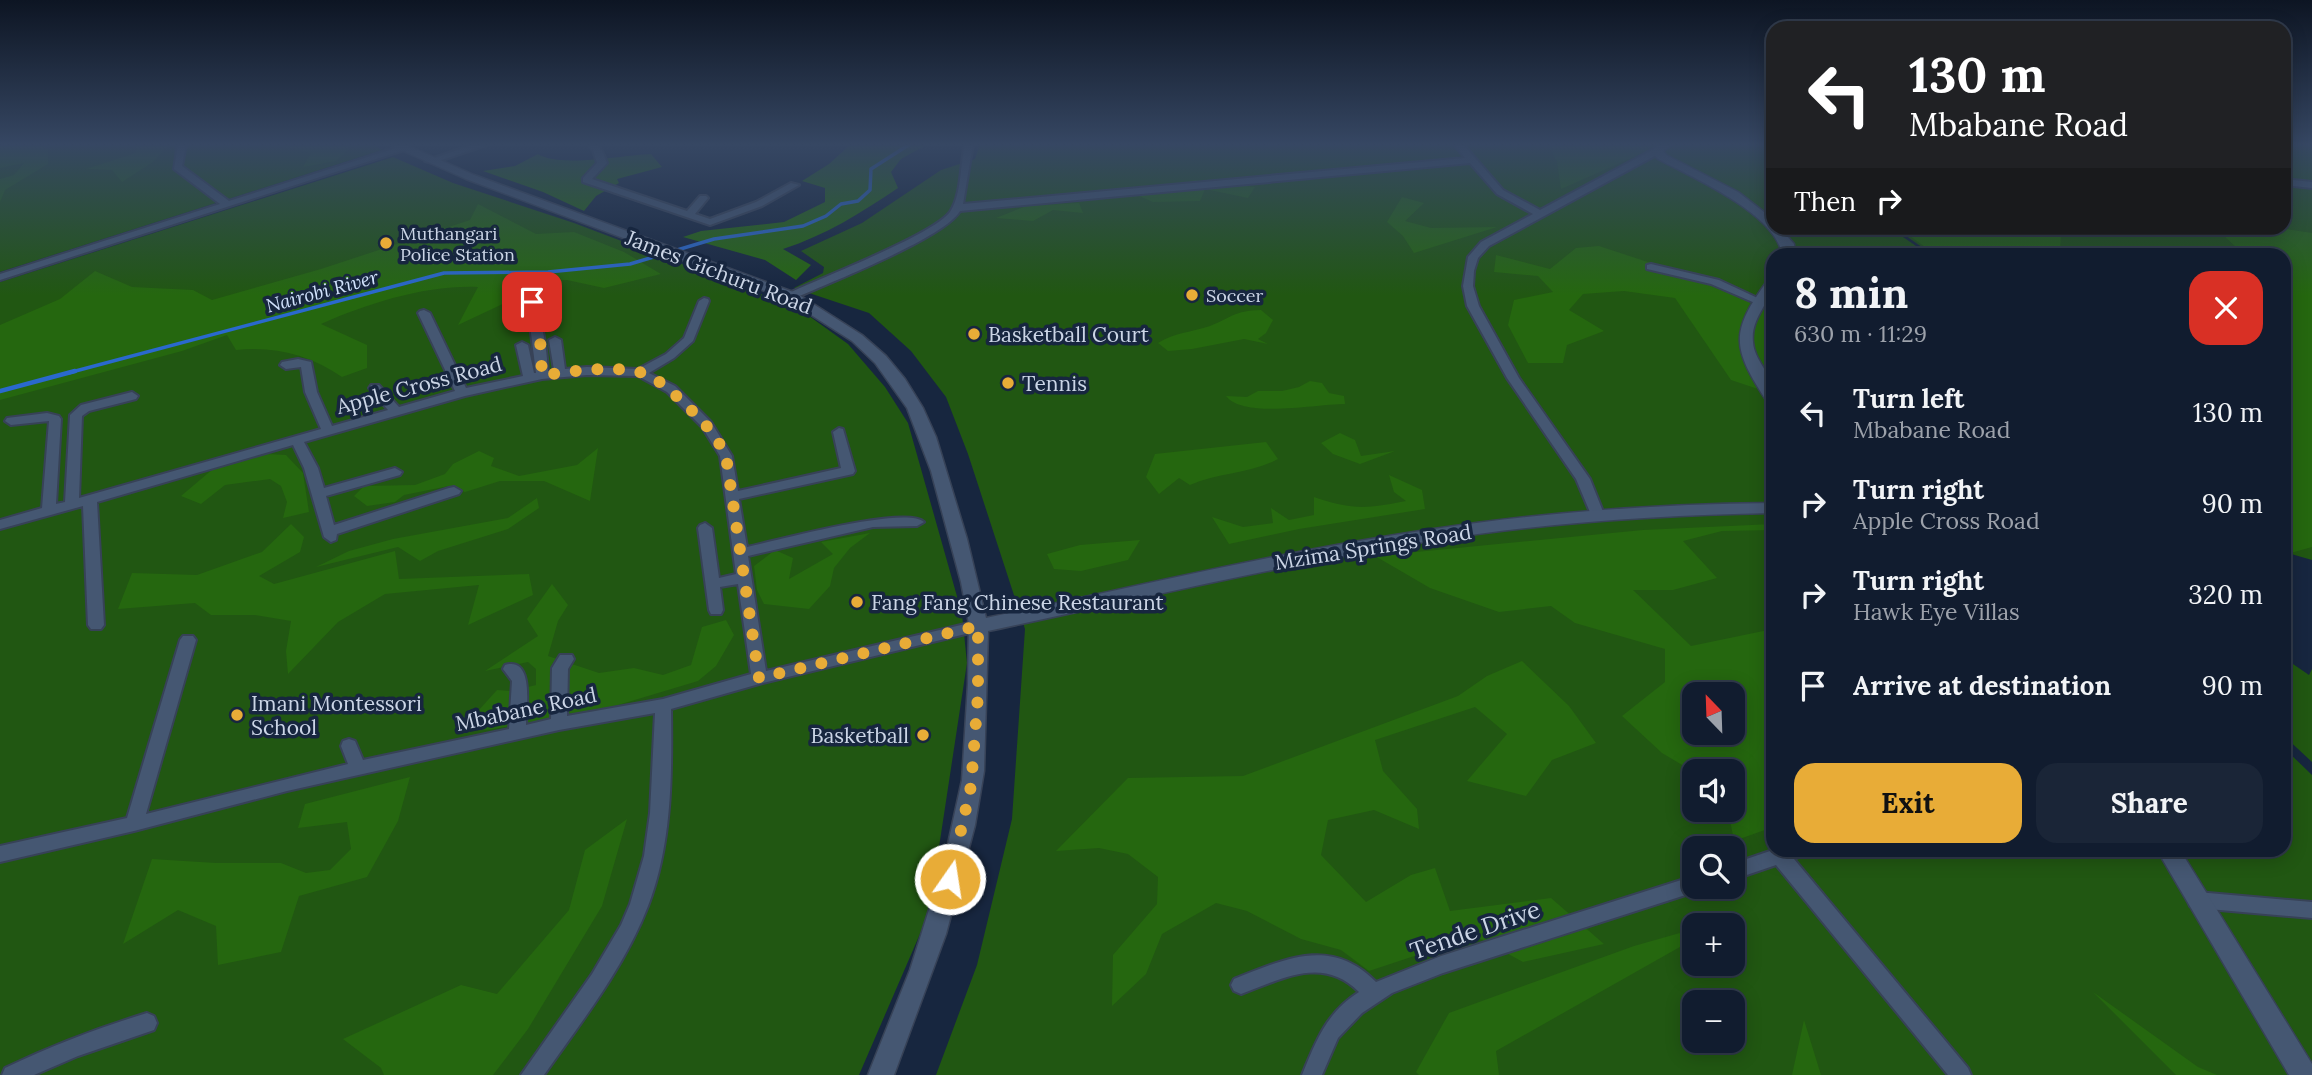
<!DOCTYPE html>
<meta charset="utf-8">
<style>
:root{--surface:#111c2f;--page:#1a2537;--text:#f1f3f6;--muted:#9ca1aa;--line:#303a4b;--accent:#e8ac37}
body{margin:0;font-family:Lora,serif;background:var(--page);color:var(--text);height:100vh;display:flex;flex-direction:column;font-size:26px;white-space:nowrap}
*{box-sizing:border-box;margin:0}
p{font-size:23px;color:var(--muted)}
.icon{flex:none;width:38px;height:38px;fill:none;stroke:currentColor;stroke-width:2;stroke-linecap:round;stroke-linejoin:round}
.map{position:relative;flex:1;overflow:hidden}
.side{position:absolute;left:1766px;top:248px;width:525px;height:609px;display:flex;flex-direction:column;background:var(--surface);border-radius:21px;box-shadow:0 4px 18px #0003,0 0 0 2px var(--line)}
.side>*{flex:none}
.banner{position:absolute;left:1766px;top:21px;width:525px;height:214px;border-radius:21px;box-shadow:0 4px 18px #0003,0 0 0 2px var(--line);background:#202124;color:#fff;overflow:hidden}
.needle{width:46px;rotate:337deg}
.fabs{position:absolute;left:1682px;top:682px;display:grid;gap:14px}
.fabs a{display:grid;place-items:center;width:63px;height:63px;border-radius:14px;background:var(--surface);box-shadow:0 4px 18px #0003,0 0 0 2px var(--line);font-size:35px}
.pin{position:absolute;display:grid;place-items:center;width:60px;height:60px;color:#fff;margin:-30px;border-radius:14px;box-shadow:0 4px 10px #0006}
.me{position:absolute;width:77px;margin:-38px;rotate:13deg;stroke-linejoin:round;filter:drop-shadow(0 0 5px #0008)}
.turn{display:flex;align-items:center;gap:24px;height:147px;padding:0 28px;font-size:32px}
.turn .icon{width:91px;height:91px;stroke-width:2.5}
.turn b{display:block;font-size:49px;line-height:60px}
.then{display:flex;align-items:center;height:66px;padding:0 28px;background:#0003;gap:14px;font-size:26px}
.round{display:grid;place-items:center;flex:none;width:74px;height:74px;border-radius:21px;background:var(--page)}
.summary{display:flex;align-items:center;justify-content:space-between;height:119px;padding:0 28px}
h1{font-size:42px;font-weight:700;line-height:52px}
.action{display:flex;gap:14px;margin-top:auto;padding:14px 28px}
.action a{flex:1;height:80px;border-radius:21px;background:var(--accent);color:#111;font-size:28px;font-weight:700;line-height:80px;text-align:center}
.action a+a{background:var(--page);color:var(--text)}
ul{padding:0;list-style:none}
li{display:flex;align-items:center;gap:21px;height:91px;padding:0 28px}
li div{flex:1}
li b{display:block;font-size:26px}
li em{font-style:normal}
.map>svg:first-child{display:block}
</style>
<div class="map">
<svg width="2312" height="1075" viewBox="0 0 2312 1075">
<rect width="100%" height="100%" fill="#17263f"/>
<path fill="#215712" fill-rule="evenodd" d="M0,144H373L382,150L0,272Z
M980,144H1773V228H1890L1929,255L1773,256V850H2284V748L2312,775V1075H936L977,965L1012,819L1025,629L968,454L946,397L911,351L869,313L794,288L823,273L824,267L801,251L862,223L941,170L975,159ZM1694,695H1732V733H1694ZM1694,772H1732V810H1694ZM1694,849H1732V887H1694ZM1694,926H1732V964H1694ZM1694,1003H1732V1041H1694Z
M2284,144H2312V560L2284,552V256L1933,255L1895,228H2284V198L2288,197H2284Z
M393,157L453,183L574,223L764,295L809,316L848,344L885,387L908,423L962,614L967,663L929,913L859,1075H0V282Z
M2284,658L2309,675L2312,669V762L2284,736Z"/>
<path fill="#25670f" fill-rule="evenodd" d="M0,144H38L48,149V164L5,190L0,202V179L14,175L24,163L0,168Z
M137,144H170L153,162L122,182L112,170L86,169L136,153Z
M296,144H346L349,149L336,161L303,167L311,153L285,147Z
M851,144H928L901,159L891,172L898,188C861,213 826,235 783,249L811,265L796,280L765,260L683,237L701,231L784,222L825,202V188L802,181L829,164Z
M1597,144H1654L1638,155L1561,189L1557,162L1550,147Z
M538,154C560,168 623,155 651,154L662,167L617,179L619,183L596,196L584,211L543,192L483,171L515,166Z
M1195,180L1255,187L1248,198L1205,189L1200,201L1153,202L1137,195Z
M1402,197L1424,203L1405,221L1431,228L1497,227L1414,253L1403,236L1387,222Z
M1079,203L1083,213L1053,210L1033,221L996,218L1026,206Z
M478,204L536,234L574,232L624,252L661,274L604,288L567,280L512,283L507,302L458,325L478,287C426,285 369,303 321,324L367,345V368L342,377C310,355 275,346 236,350L227,335L182,351L0,400V325L60,299L95,271L132,287L193,290L212,300L321,269L470,220Z
M1899,228H2042L2061,233L2060,254L2064,255H1936Z
M2215,228H2280L2312,233V547L2287,554L2284,552V256L2245,255Z
M1599,246L1727,288L1773,311V394L1731,380L1675,298L1624,291L1583,294L1569,310L1604,331L1567,345L1563,363H1528L1508,325L1514,300L1553,292L1538,276L1494,272L1496,255L1550,269L1576,248Z
M1261,310L1273,320L1266,333L1258,339L1268,344L1244,339L1192,349L1168,351L1158,343C1173,333 1192,332 1210,326C1233,317 1233,311 1261,310Z
M1310,381L1322,383L1329,393L1344,396L1345,404C1316,404 1244,419 1226,396L1247,397L1258,391H1282L1299,387Z
M1340,433L1355,440L1361,456L1395,451L1360,464L1333,454L1321,443Z
M1266,442L1278,459C1251,474 1219,472 1190,485L1179,478L1159,494L1146,477L1155,454Z
M598,448L590,501L544,481H500L465,492L449,486L404,495L395,502L367,506L354,496L364,486L415,485L445,474L453,464L479,451L494,458L491,466L519,476L577,465Z
M233,452L286,455L303,473L309,512L283,518L287,502L281,486L270,479L225,485L201,504L181,496Z
M1389,475L1422,490L1425,509L1299,529L1229,544L1212,517L1243,527L1273,523L1271,508L1289,520L1314,515V497C1352,510 1366,509 1406,501L1394,492Z
M537,498L539,508L508,529L438,551L420,561L398,547L316,567L349,551L393,539L508,518Z
M291,524L304,537L300,552L259,576L274,584L395,551L399,579L529,574L533,595L468,625L479,585L385,594L338,622L288,674L286,651L291,621L255,615H211L195,603L118,609L132,573L197,575L262,552Z
M1773,524V530L1722,531L1683,541L1717,578L1673,590H1633L1691,646L1773,629V827L1734,841L1728,810H1732V772H1694L1662,753L1622,716L1665,682V649L1575,623L1551,606L1499,612L1430,588L1375,556L1643,530ZM1694,695H1732V733H1694Z
M870,533L850,548L834,568L830,586L809,609L764,604L757,590L754,566L775,550L793,558L789,579L833,554L821,542Z
M1140,540L1128,560L1081,571L1054,569L1047,554L1080,545Z
M552,584L568,605L558,621L548,656L599,673L634,668L663,675L691,665L702,627L726,620L734,635L716,666L698,681L588,714L486,730L459,729L457,719L478,711L497,690L511,691L536,685V669L528,662L485,671L538,636L527,619Z
M1522,661L1569,706L1596,743L1552,760L1526,796L1467,781L1507,734L1475,707L1375,740L1383,771L1417,809L1419,829L1374,810L1328,820L1321,855L1366,902L1411,875L1435,868L1450,911L1551,898L1604,944L1523,962L1475,936L1369,971L1341,950L1301,939L1247,911L1216,903L1162,934L1146,974L1112,1006L1113,955L1157,904L1158,877L1128,854L1099,848L1056,851L1128,778L1243,776L1458,696L1487,676Z
M410,777L398,821L367,877L299,896L281,952L218,965L216,926L178,910L123,944L152,859L216,863H281L306,873L330,870L351,849L347,822L298,828L305,804Z
M627,819L602,906L528,1029L493,1075H384L381,1068L343,1039L461,985L497,994L569,910L585,850Z
M1694,929V939L1496,1051L1499,1075H1419L1416,1072L1449,1013L1634,946Z
M2093,992L2198,1067L2217,1075H2176Z
M1804,1020L1821,1075H1792Z"/>
<g fill="none" stroke-linecap="round" stroke-linejoin="round">
<path stroke="#2a69cd" stroke-width="3.5" d="M68,373L444,273L548,272L630,264L714,239L803,226L826,216L841,204L858,201L870,190L871,169L910,144"/>
<path stroke="#2a69cd" stroke-width="4.5" d="M0,391L75,371"/>
<defs>
<path id="street" d="M178,144H186L182,166L229,201L399,147L407,149L0,280V274L220,204L174,169Z
M475,144H489L433,163L425,161Z
M587,144C601,144 602,150 607,163L592,179L687,211L700,196H706L708,198L695,214L710,219L756,202L791,183L799,185L762,206L710,225L583,182V178L597,163L593,150Z
M965,144H973L963,204L1465,158L1454,144H1463L1503,190L1540,210L1654,149H1660V153L1489,246L1478,258L1474,271L1473,286L1479,306L1519,378L1590,479L1604,514L1597,518L1592,517L1576,479L1507,378L1467,306L1463,286L1468,257L1481,242L1533,214L1497,194L1470,163L960,211C944,238 829,283 795,298H787V294C818,279 933,235 950,212C962,194 960,164 965,144Z
M2284,179L2312,182V188L2284,185Z
M1790,251L1810,256H1786V252Z
M1651,264L1719,280L1764,301L1759,304L1755,303L1711,284L1647,269V265Z
M518,283L522,284C541,311 546,338 548,371L554,370L549,340L555,337L561,340L565,369L587,367L638,369L666,354L684,338L699,301L704,298L708,299L709,301L693,341L674,358L649,373L675,386L711,422L732,456L738,491L841,468L833,432L839,428L843,429L855,471L853,474L739,499L747,547C775,541 906,505 924,522L917,526L873,527L748,556L766,671L978,621L983,622L986,626L983,630L978,631L759,684L671,709C672,774 672,844 648,906C624,968 582,1021 544,1075H521L592,974L621,925L630,904L644,856L650,813L655,713L559,730L287,791L134,831L0,862V846L127,818L180,640L183,636H193L196,640L146,814L348,764L341,746L343,741L349,739L355,741L363,760L509,729L512,681L503,669L505,665C535,656 526,710 526,725L551,719L552,668L560,655H572L574,659L568,669L567,716L663,699L751,674L738,584L720,587L723,610L721,614H711L709,610L698,528L700,525L705,523L712,528L719,578L736,574L720,456L702,427L667,392L638,376L587,375L542,379L465,396L304,442L318,468L324,488L395,468L402,472L400,475L326,496L334,525L449,488L454,487L461,491L459,494L337,534L336,540L331,542L324,537L304,468L293,445L97,502L104,625L101,629H91L88,625L83,506L0,529V520L42,508L49,421L11,425L5,421L7,418L47,413L59,416L61,419L56,504L65,502L70,415L81,405L132,392L138,396L136,399L89,411L82,416L79,498L321,429L305,392L301,367L286,369L280,365L282,362L298,359L311,362L317,392L332,426L388,410L369,388L371,385H379L399,407L455,391L418,313L420,311L424,310L430,313L466,388L523,376L516,345L522,342L528,345L534,373H536L529,317L513,286Z
M1773,850H1807L1804,855L1794,859L1968,1068L1971,1075H1948L1776,865L1732,880V864Z
M1694,876V887H1702L1701,890L1443,973L1392,993L1362,1013L1338,1038L1322,1075H1302C1316,1041 1326,1013 1359,992C1323,955 1282,979 1241,994L1234,991L1231,985L1234,979C1285,959 1331,936 1376,982L1441,956Z
M2197,892L2312,902V918L2197,908L2190,906L2188,900L2190,894Z
M147,1013L154,1016L157,1023L154,1030L78,1056L34,1075H2L5,1068C51,1046 98,1028 147,1013Z"/>
<path id="secondary" d="M388,144H404L474,175L796,293L862,335L886,356L905,379L923,408L936,437L967,539L986,618C1136,587 1283,551 1434,529C1547,512 1659,504 1773,503V513C1658,515 1543,523 1430,541C1281,565 1135,600 988,631L984,771L975,825L946,934L894,1075H868L910,970L944,862L962,780L968,684L969,624L961,582L931,471L907,408L875,363L852,341L786,299L466,179Z
M1659,144H1672L1663,151L1666,155L1738,192L1773,219V228H1780L1794,244L1795,256H1782C1779,215 1692,177 1658,159L1651,151Z
M1773,279C1773,302 1750,317 1753,342C1754,359 1769,371 1773,388C1774,393 1773,399 1773,405L1768,403C1732,348 1729,333 1768,280Z
M2157,850H2180L2312,1064V1075H2289Z"/>
</defs>
<use href="#street" stroke="#374257" stroke-width="4"/>
<use href="#secondary" stroke="#374257" stroke-width="3"/>
<use href="#street" fill="#455772" fill-rule="evenodd"/>
<use href="#secondary" fill="#455772" fill-rule="evenodd"/>
</g>
<linearGradient id="sky" x2="0" y2="1"><stop stop-color="#0d1523"/><stop offset="0.49" stop-color="#364763"/><stop offset="1" stop-color="#364763" stop-opacity="0"/></linearGradient>
<rect width="2312" height="295" fill="url(#sky)"/>
<g fill="none" stroke-linecap="round" stroke-linejoin="round">
<path stroke="#e8ac37" stroke-width="12" stroke-dasharray="0 21.6" d="M532,302L540,338L542,375C572,372 608,365 639,372C658,377 673,393 687,406C703,421 716,435 726,456L759,678L978,626V695L971,786L950,879"/>
</g>
<g fill="#e8ac37" stroke="#17263f" stroke-width="2.5">
<circle cx="386" cy="243" r="7"/>
<circle cx="1192" cy="295" r="7"/>
<circle cx="974" cy="334" r="7"/>
<circle cx="1008" cy="383" r="7"/>
<circle cx="857" cy="602" r="7"/>
<circle cx="237" cy="715" r="7"/>
<circle cx="923" cy="735" r="7"/>
</g>
<g text-anchor="middle" dominant-baseline="central" stroke-width="7" stroke-linejoin="round" paint-order="stroke">
<g font-size="18" fill="#cbd5e6" stroke="#17263f" text-anchor="start">
<text x="400" y="233">Muthangari<tspan x="400" dy="21">Police Station</tspan></text>
<text x="1206" y="295">Soccer</text>
</g>
<g font-size="19" font-style="italic" fill="#d1e2fc" stroke="#17263f">
<text transform="translate(322 291) rotate(-15)">Nairobi River</text>
</g>
<g font-size="21" fill="#cbd5e6" stroke="#17263f">
<text transform="translate(719 272) rotate(21)">James Gichuru Road</text>
<text transform="translate(419 385) rotate(-15)">Apple Cross Road</text>
<text transform="translate(1373 547) rotate(-9)">Mzima Springs Road</text>
<text transform="translate(526 709) rotate(-12)">Mbabane Road</text>
</g>
<g font-size="21" fill="#cbd5e6" stroke="#17263f" text-anchor="start">
<text x="988" y="334">Basketball Court</text>
<text x="1022" y="383">Tennis</text>
<text x="871" y="602">Fang Fang Chinese Restaurant</text>
<text x="251" y="703">Imani Montessori<tspan x="251" dy="24">School</tspan></text>
<text x="909" y="735" text-anchor="end">Basketball</text>
</g>
<g font-size="24" fill="#cbd5e6" stroke="#17263f">
<text transform="translate(1475 930) rotate(-19)">Tende Drive</text>
</g>
</g>
</svg>
<div class="fabs">
<a><svg class="needle" viewBox="-14 -14 28 28"><path d="M0-13l5 13h-10z" fill="#e53935"/><path d="M0 13l5-13h-10z" fill="#9ca1aa"/></svg></a>
<a><svg class="icon" aria-label="sound" viewBox="0 0 24 24"><path d="M4 9h4l5-4v14l-5-4H4zM17 9q2 3 0 6"/></svg></a>
<a><svg class="icon" aria-label="search" viewBox="0 0 24 24"><circle cx="10" cy="10" r="6"/><path d="M15 15l6 6"/></svg></a>
<a>+</a>
<a>−</a>
</div>
<div class="pin" style="left:532px;top:302px;background:#d93025"><svg class="icon" aria-label="arrive" viewBox="0 0 24 24"><path d="M6 21V4h12l-3 4 3 4H6"/></svg></div>
<svg class="me" style="left:950px;top:879px" viewBox="-20 -20 40 40"><circle r="17" fill="#e8ac37" stroke="#fff" stroke-width="3"/><path d="M0-11L8 9 0 5-8 9z" fill="#fff"/></svg>
<div class="banner">
<div class="turn"><svg class="icon" aria-label="left" viewBox="0 0 24 24"><path d="M17 20v-9H6M10 6l-5 5 5 5"/></svg><div><b>130 m</b>Mbabane Road</div></div>
<div class="then">Then<svg class="icon" aria-label="right" viewBox="0 0 24 24"><path d="M7 20v-9h11M14 6l5 5-5 5"/></svg></div>
</div>
<section class="side">
<div class="summary"><div><h1>8 min</h1><p>630 m · 11:29</p></div><a class="round" style="background:#d93025;color:#fff"><svg class="icon" aria-label="close" viewBox="0 0 24 24"><path d="M6 6l12 12M18 6L6 18"/></svg></a></div>
<ul>
<li><svg class="icon" aria-label="left" viewBox="0 0 24 24"><path d="M17 20v-9H6M10 6l-5 5 5 5"/></svg><div><b>Turn left</b><p>Mbabane Road</p></div><em>130 m</em></li>
<li><svg class="icon" aria-label="right" viewBox="0 0 24 24"><path d="M7 20v-9h11M14 6l5 5-5 5"/></svg><div><b>Turn right</b><p>Apple Cross Road</p></div><em>90 m</em></li>
<li><svg class="icon" aria-label="right" viewBox="0 0 24 24"><path d="M7 20v-9h11M14 6l5 5-5 5"/></svg><div><b>Turn right</b><p>Hawk Eye Villas</p></div><em>320 m</em></li>
<li><svg class="icon" aria-label="arrive" viewBox="0 0 24 24"><path d="M6 21V4h12l-3 4 3 4H6"/></svg><div><b>Arrive at destination</b></div><em>90 m</em></li>
</ul>
<div class="action"><a>Exit</a><a>Share</a></div>
</section>
</div>
